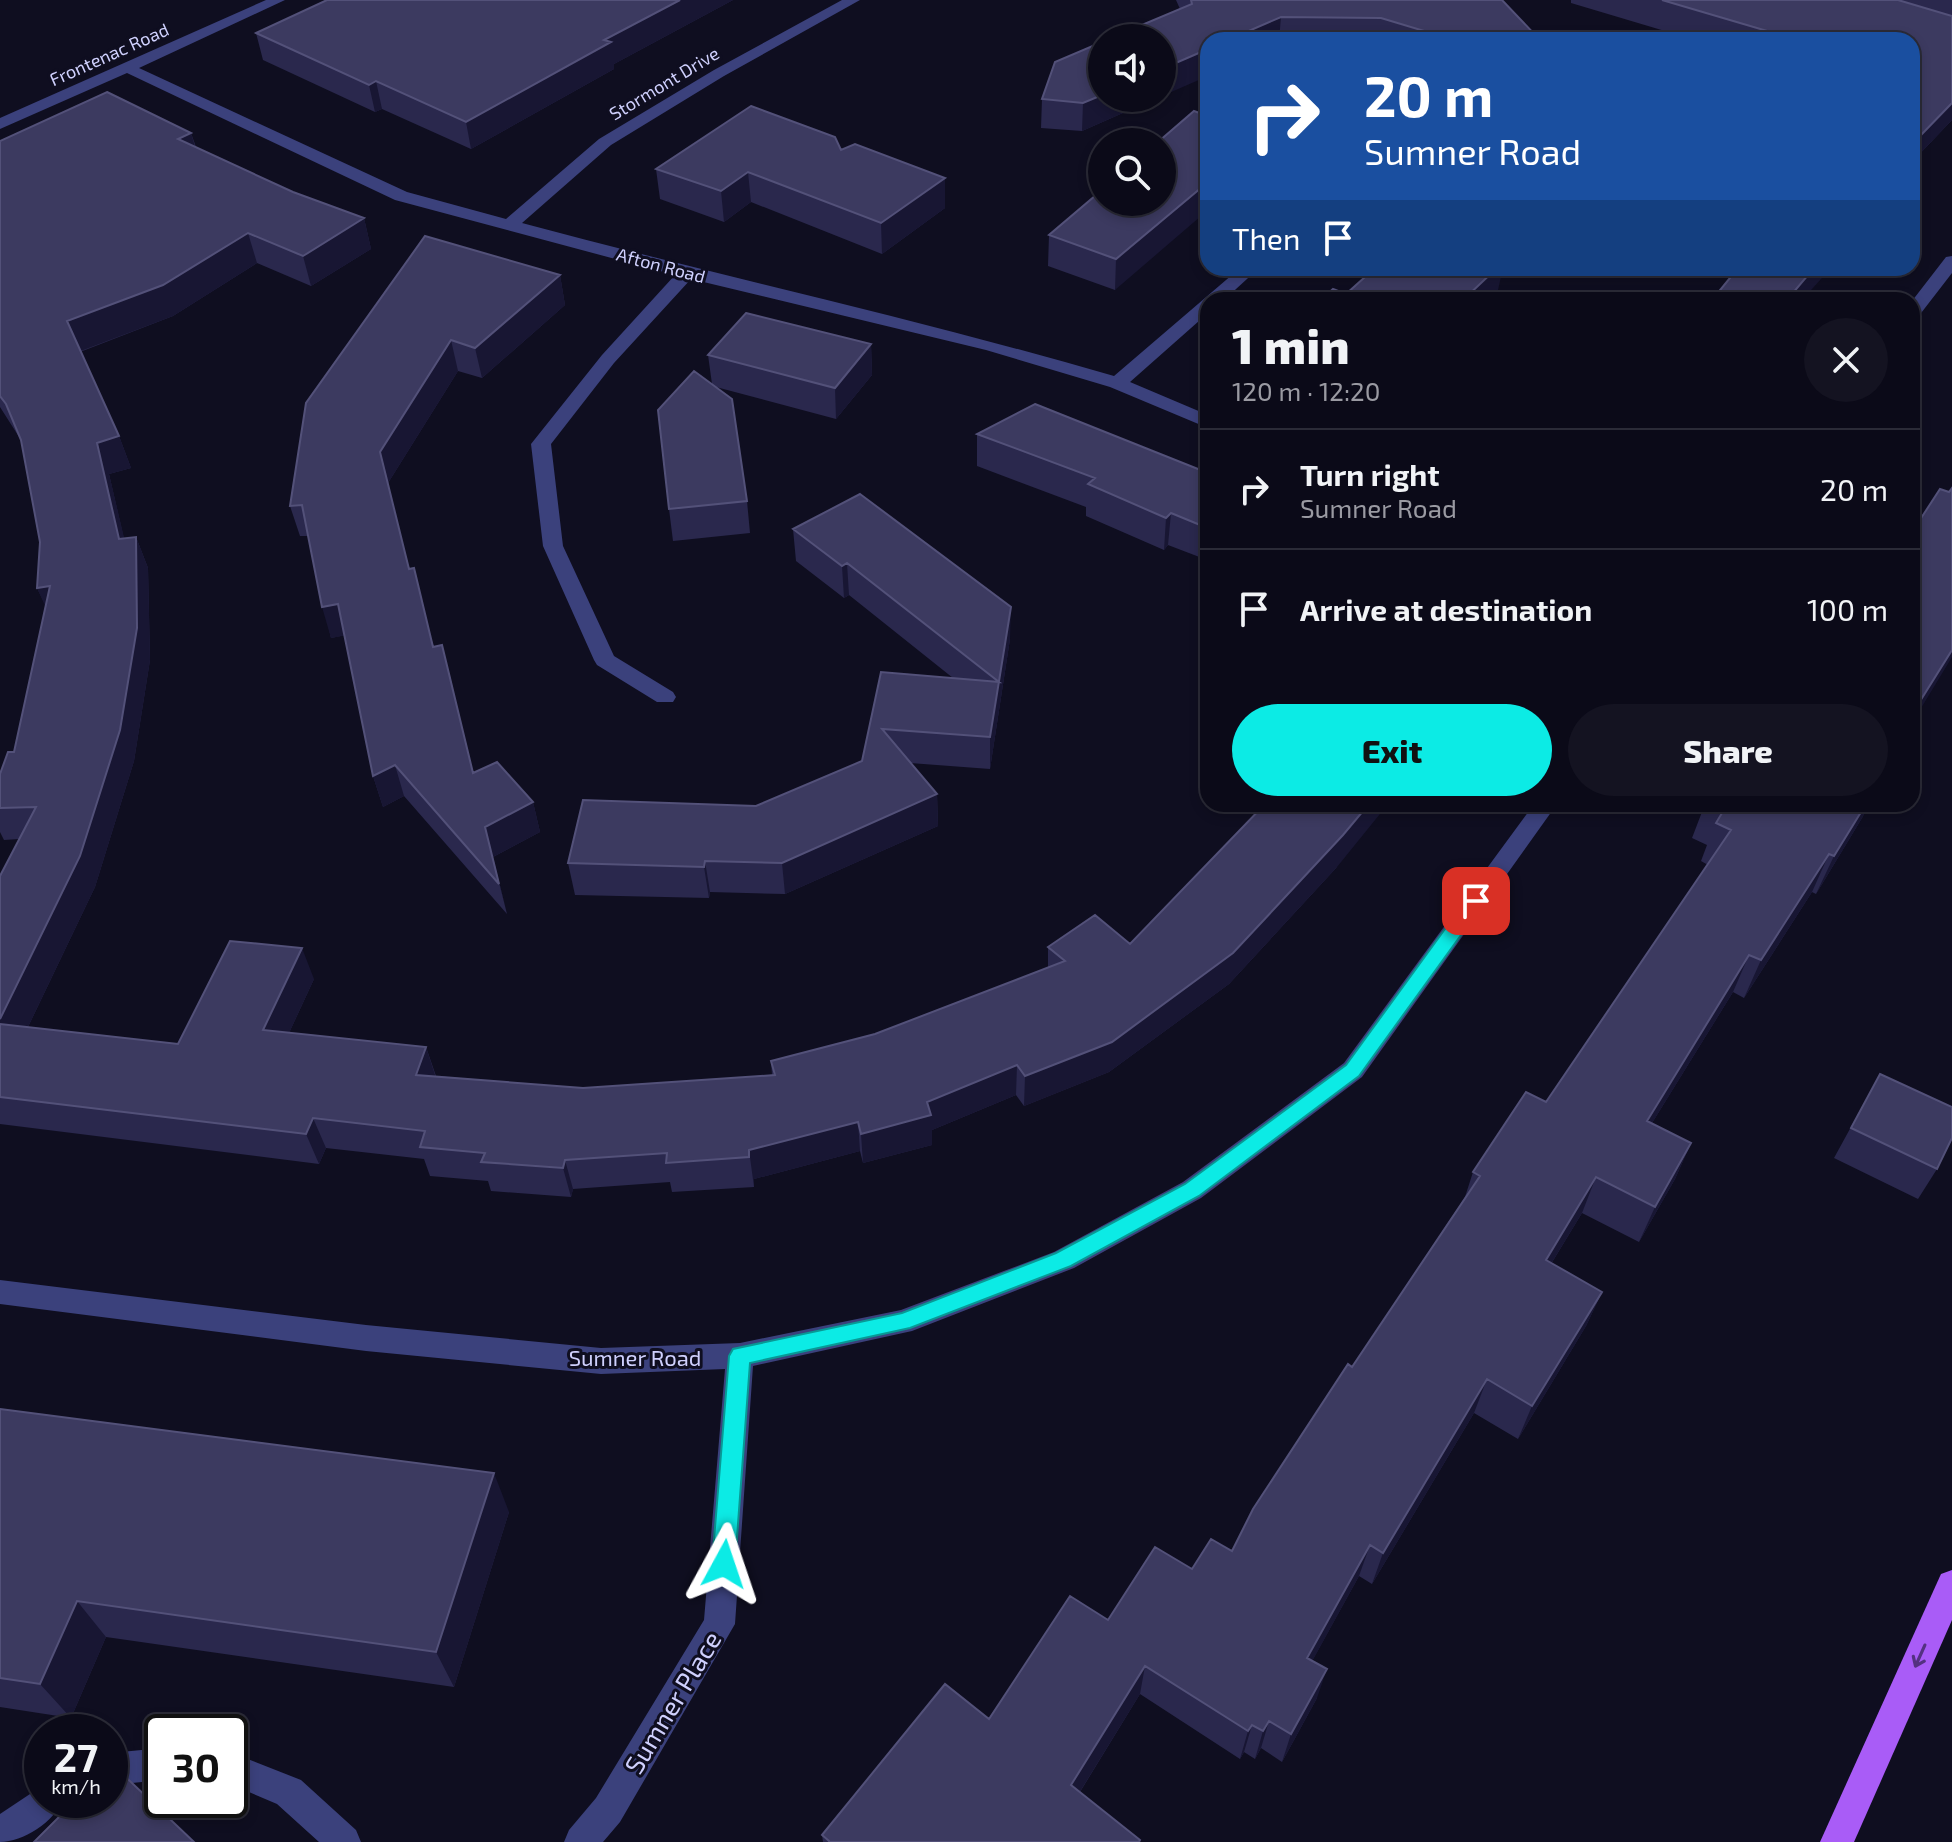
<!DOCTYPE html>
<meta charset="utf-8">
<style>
:root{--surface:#0b0a18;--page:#141321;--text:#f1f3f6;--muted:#9a9aa2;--line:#2b2b37;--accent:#0cebe5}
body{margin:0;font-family:"Exo 2",sans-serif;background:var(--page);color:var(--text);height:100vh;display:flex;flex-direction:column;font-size:30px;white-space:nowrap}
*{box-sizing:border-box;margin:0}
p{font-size:26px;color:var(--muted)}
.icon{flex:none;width:44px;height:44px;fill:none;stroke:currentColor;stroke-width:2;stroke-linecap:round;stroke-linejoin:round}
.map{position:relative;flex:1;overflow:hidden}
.panel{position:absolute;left:1200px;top:292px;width:720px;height:520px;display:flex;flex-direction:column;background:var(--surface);border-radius:24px;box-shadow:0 4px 12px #0003,0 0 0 2px var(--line)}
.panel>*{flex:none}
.guide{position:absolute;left:1200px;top:32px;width:720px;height:244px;border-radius:24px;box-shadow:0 4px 12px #0003,0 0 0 2px var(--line);background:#1a4fa0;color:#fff;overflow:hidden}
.fabs{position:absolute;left:1088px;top:24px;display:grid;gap:16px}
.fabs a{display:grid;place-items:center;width:88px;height:88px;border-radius:50%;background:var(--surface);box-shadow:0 4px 12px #0003,0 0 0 2px var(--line);font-size:40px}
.speed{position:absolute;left:24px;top:1714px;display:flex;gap:16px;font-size:40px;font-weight:700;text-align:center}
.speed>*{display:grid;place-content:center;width:104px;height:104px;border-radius:50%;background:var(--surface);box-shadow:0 4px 12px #0003,0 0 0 2px var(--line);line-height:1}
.speed small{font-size:20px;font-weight:400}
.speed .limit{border:4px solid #111;border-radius:12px;background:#fff;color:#111}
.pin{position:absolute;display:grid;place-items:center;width:68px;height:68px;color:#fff;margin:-34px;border-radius:16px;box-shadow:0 4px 12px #0006}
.me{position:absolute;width:88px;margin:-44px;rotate:5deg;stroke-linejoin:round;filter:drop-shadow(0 0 6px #0008)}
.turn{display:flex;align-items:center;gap:28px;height:168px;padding:0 32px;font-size:36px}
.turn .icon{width:104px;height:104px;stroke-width:2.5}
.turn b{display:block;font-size:56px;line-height:68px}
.then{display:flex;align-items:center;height:76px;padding:0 32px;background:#0003;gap:16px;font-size:30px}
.round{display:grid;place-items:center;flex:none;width:84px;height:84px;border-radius:42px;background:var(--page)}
.summary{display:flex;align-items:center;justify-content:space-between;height:136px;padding:0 32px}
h1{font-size:48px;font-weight:800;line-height:60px}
.primary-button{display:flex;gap:16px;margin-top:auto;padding:16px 32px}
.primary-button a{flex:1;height:92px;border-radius:48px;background:var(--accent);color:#111;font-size:32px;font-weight:800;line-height:92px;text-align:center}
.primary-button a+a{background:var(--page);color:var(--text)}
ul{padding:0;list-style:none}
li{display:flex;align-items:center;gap:24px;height:120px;padding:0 32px;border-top:2px solid var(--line)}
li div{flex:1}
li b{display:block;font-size:30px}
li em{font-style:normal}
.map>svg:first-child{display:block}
</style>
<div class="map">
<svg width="1952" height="1842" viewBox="0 0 1952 1842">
<rect width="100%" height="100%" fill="#0f0e20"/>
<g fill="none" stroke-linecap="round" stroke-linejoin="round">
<path fill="#3b417c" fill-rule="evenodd" d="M266,0H285L139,68L407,192L506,219L599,139L714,70L842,0H860L724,76L611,145L522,223C719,276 918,319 1114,376L1240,268H1259L1224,300H1208V313L1130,382L1208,415V428L1110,387L986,350L691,279L614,363L551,444L563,546L614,656L673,692L676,697L673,702H657L597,665L594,660L543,546L531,444L602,355L675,275L395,200L127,73L0,129V118Z
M1952,256V273L1918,317L1912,318V301L1946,257Z
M1534,804H1557L1362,1077L1201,1198L1074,1268L912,1331L753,1366L735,1624L620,1822L603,1842H564L569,1830L596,1798L704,1620L725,1369L601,1374L366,1351L0,1304V1280L366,1325L601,1348L740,1343L901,1310L1054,1252L1183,1182L1344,1063Z
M162,1748V1780L122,1784L110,1789V1756L121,1752Z
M230,1752L301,1780L356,1830L361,1842H319L277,1804L230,1784Z
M42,1786V1800H63C54,1822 23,1842 0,1842V1814Z"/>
<path fill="#a95cf7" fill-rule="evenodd" d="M1952,1570V1620L1854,1842H1820L1941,1574Z"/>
</g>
<path fill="#2a284d" d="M327,0H733L614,64V69L471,149L382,109L375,112L263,60L256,33Z
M1176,0H1502L1540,40H1208L1180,9Z
M1571,0H1952V120L1912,162V40H1695L1571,3Z
M1102,98H1157L1082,131L1041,128L1042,99Z
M1194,111L1115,290L1048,266L1049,235Z
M191,133L196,147L293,192L364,218L371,249L311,286L257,263L173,316L80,352L119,436L131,468L109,474L124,539L136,537L148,568L150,660L134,761L95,887L28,1027L178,1044L314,979L289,1033L426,1047L436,1076L583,1088L772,1075L771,1061L875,1034L1048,968V947L1130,944L1337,867L1229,984L1109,1072L1024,1106L1016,1095L932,1130V1145L863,1163L860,1151L754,1179V1187L672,1192L670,1182L573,1189L571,1197L491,1191L488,1181L430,1176L424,1159L326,1148L319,1164L0,1124V876L19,839L4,840L0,832V774L14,752L46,606L37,588L40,542L21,440L0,407V141Z
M841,150L945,178V208L882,254L751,202L724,222L660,199L656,169Z
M560,275L565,305L482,378L458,371L388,483L409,569L434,647L450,676L473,773L533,802L540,832L493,857L507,914L404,796L383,807L373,776L345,635L331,638L308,536H300L290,506L306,403Z
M871,344L872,375L836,419L716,387L747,501L750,533L673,541L669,509L712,384L708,355Z
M977,434L1208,473V557L1205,556L1202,558L1168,545L1164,550L1086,516V507L977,466Z
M793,529L1010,639L990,769L910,763L937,794L938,826L785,894L710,892L709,898L575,895L568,863L756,806L862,761L881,672L953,678L849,595L844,598L796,561Z
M1705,804H1869L1862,818L1816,894L1812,892L1744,998L1733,992L1652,1123L1691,1143L1675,1179L1639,1242L1582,1213L1551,1264L1602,1292L1586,1326L1518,1439L1474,1413L1372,1584L1359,1576L1312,1661L1317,1698L1282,1762L1261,1748L1255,1759L1244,1752L1240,1759L1140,1694L1080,1792L1140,1840V1842H823L822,1835L989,1719L1108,1620L1192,1569L1232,1551L1352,1367L1465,1197L1473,1172L1546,1102L1708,865L1701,861L1707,845L1692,838Z
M1880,1074L1937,1169L1918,1199L1834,1158Z
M0,1409L509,1512L454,1687L106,1637L71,1718L0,1707Z"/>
<path fill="#181633" d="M680,0H733L614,64V69L471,149L466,122L604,40Z
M1281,17L1279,40H1228Z
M1208,49V76L1162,96V69Z
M376,81L382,109L375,112L369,85Z
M1102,95V98H1157L1082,131L1083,103Z
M1952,103V120L1912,162V147L1922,134Z
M191,133L200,163L178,139Z
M748,172L751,202L724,222L721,191Z
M945,178V208L882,254L881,223Z
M1208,182V210L1115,290L1116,259Z
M364,218L371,249L311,286L303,256Z
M248,233L257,263L173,316L78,352L67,321Z
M1497,268H1503L1498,290L1488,300H1463Z
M1814,268H1831L1802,300H1787Z
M560,275L565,305L482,378L475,348Z
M451,340L458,371L388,483L380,452Z
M871,344L872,375L836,419L835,388Z
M119,436L131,468L109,474L132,571L119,539L97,443Z
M1171,513L1168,545L1164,550L1166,518Z
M1208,524L1205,556L1202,558L1205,527Z
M136,537L148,568L150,660L134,761L95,887L15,1054L0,1028V1019Z
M847,563L849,595L844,598L842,566Z
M50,586L51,619L37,588Z
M338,604L348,635L331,638L322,607Z
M1011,607L1010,639L990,769V737Z
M1952,650V657L1912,723V714Z
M395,765L404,796L383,807L373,776Z
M937,794L938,826L785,894L782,863Z
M533,802L540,832L493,857L507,914L485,827Z
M1369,804H1388L1337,867L1229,984L1109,1072L1024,1106L1025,1076Z
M1866,804H1869L1862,818L1816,894L1834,856Z
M1829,854L1812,892L1744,998L1761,960Z
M705,861L710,892L709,898L704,867Z
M302,948L314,979L276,1061L263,1030Z
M1749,955L1733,992L1631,1157L1647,1121Z
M426,1047L436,1078L416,1075Z
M1017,1065L1016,1095L932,1130V1145L863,1163L861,1134L927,1102Z
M313,1118L326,1148L319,1164L306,1134Z
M858,1122L860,1151L754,1179V1187L749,1150Z
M1691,1143L1675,1179L1639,1242L1655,1207Z
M565,1160L573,1189L571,1197L563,1168Z
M1596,1177L1582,1213L1532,1295L1546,1260Z
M1602,1292L1586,1326L1518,1439L1532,1406Z
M1487,1379L1474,1413L1372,1584L1383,1553Z
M494,1473L509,1512L454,1687L436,1652Z
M1370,1545L1359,1576L1298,1687L1307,1658Z
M77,1601L106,1637L71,1718L40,1684Z
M1145,1666L1140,1694L1068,1811L1071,1785Z
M1327,1669L1317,1698L1282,1762L1291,1734Z
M1269,1721L1261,1748L1255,1759L1263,1731Z
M1252,1725L1244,1752L1240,1759L1248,1731Z"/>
<path fill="#3c3a60" stroke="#535179" stroke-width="2" d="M327,0H680L604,40L611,42L466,122L376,81L369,85L256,33Z
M1191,0H1502L1540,40H1454L1381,18L1281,17L1228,40H1208V49L1162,69V38H1111L1192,4Z
M1662,0H1898L1952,16V103L1922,134L1912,147V40H1772L1768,39L1774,33Z
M1102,42V95L1083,103L1042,99L1055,62Z
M107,92L191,133L178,139L293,192L364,218L303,256L248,233L163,285L67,321L119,436L97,443L119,539L136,537L137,628L120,730L80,856L0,1019V876L36,807L0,808V774L8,752H14L50,586L37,588L40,542L21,440L6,404L0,396V141Z
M751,106L835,137L841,150L855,144L945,178L881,223L748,172L721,191L656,169Z
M1194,111L1208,116V182L1116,259L1049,235L1102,190V202H1162V142H1158Z
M425,236L560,275L475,348L451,340L380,452L409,569L414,568L433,647L442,645L473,773L497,762L533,802L485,827L499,884L395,765L373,776L338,604L322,607L302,505L290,506L306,403Z
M1375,268H1497L1463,300H1321L1333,289L1346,294Z
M1738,268H1814L1787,300H1712Z
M746,313L871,344L835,388L708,355Z
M694,371L732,399L747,501L669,509L658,410Z
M1035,404L1208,473V524L1205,527L1171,513L1166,518L1088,484L1095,478L977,434Z
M1952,488V650L1912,714V532L1940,489L1949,492Z
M860,494L1011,607L990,737L882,729L937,794L782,863L705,861L704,867L568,863L583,800L756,806L862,761L881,672L999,682L847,563L842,566L793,529Z
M1265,804H1369L1343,835L1233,953L1112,1042L1025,1076L1017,1065L927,1102L931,1115L861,1134L858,1122L749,1150V1157L666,1163L667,1153L565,1160L563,1168L481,1162L485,1153L420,1147L425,1131L313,1118L306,1134L0,1097V1024L178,1044L230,941L302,948L263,1030L426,1047L416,1075L583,1088L775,1075L771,1061L875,1034L1065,961L1048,947L1095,915L1130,944Z
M1717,804H1866L1834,856L1829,854L1761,960L1749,955L1647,1121L1691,1143L1655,1207L1596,1177L1546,1260L1602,1292L1532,1406L1487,1379L1383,1553L1370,1545L1307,1658L1327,1669L1291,1734L1269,1721L1263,1731L1252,1725L1248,1731L1145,1666L1071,1785L1140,1840L1139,1842H829V1841L822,1835L945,1684L989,1719L1070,1596L1108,1620L1155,1547L1192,1569L1211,1539L1232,1551L1253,1509L1348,1364L1352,1367L1480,1176L1473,1172L1526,1092L1546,1102L1731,830L1716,823L1725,808Z
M1880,1074L1952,1107V1138L1937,1169L1851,1128Z
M0,1409L494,1473L436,1652L77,1601L40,1684L0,1678Z
M112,1764L194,1842H34L76,1800H110V1766Z"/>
<defs><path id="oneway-shaft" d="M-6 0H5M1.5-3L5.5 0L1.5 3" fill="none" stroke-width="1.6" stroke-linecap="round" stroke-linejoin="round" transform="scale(2)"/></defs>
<use stroke="#543181" href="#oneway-shaft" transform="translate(1920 1656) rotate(114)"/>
<path fill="#0cebe5" stroke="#089995" stroke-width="2" d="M1476,894L1482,896L1485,901L1482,906L1359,1076L1199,1196L1071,1266L910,1328L750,1363L735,1564L732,1572L724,1576L716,1572L712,1564L729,1356L733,1349L902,1313L1056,1253L1185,1184L1346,1065L1469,896Z"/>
<g text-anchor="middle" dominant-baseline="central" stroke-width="6" stroke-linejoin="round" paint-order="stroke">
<g font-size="18" fill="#cfd0fd" stroke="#0f0e20">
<text transform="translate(109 54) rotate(-24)">Frontenac Road</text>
<text transform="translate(664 83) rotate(-31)">Stormont Drive</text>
<text transform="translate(661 265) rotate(15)">Afton Road</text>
</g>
<g font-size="22" fill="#cfd0fd" stroke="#0f0e20">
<text x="635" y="1357">Sumner Road</text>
</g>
<g font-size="26" fill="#cfd0fd" stroke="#0f0e20">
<text transform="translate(672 1702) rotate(-59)">Sumner Place</text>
</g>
</g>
</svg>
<div class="fabs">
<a><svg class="icon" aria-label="sound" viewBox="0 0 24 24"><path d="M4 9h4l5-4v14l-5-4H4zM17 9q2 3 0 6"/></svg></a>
<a><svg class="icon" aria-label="search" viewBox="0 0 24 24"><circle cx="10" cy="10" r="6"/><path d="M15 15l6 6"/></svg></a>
</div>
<div class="speed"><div>27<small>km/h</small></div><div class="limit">30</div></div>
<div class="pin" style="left:1476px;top:901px;background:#d93025"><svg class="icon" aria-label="arrive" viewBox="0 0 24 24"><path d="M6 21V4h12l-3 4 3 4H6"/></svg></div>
<svg class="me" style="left:724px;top:1564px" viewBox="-20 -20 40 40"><path d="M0-17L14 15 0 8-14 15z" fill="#0cebe5" stroke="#fff" stroke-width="4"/></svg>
<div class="guide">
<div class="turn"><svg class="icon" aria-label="right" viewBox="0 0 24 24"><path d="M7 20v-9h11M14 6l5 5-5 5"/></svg><div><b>20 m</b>Sumner Road</div></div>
<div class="then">Then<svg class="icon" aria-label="arrive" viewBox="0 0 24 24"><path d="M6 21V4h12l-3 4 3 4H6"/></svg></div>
</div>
<section class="panel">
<div class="summary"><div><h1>1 min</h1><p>120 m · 12:20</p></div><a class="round"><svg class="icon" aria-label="close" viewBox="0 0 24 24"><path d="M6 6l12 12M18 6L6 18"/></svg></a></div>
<ul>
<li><svg class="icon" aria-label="right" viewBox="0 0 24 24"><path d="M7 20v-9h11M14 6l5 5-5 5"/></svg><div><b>Turn right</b><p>Sumner Road</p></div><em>20 m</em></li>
<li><svg class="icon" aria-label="arrive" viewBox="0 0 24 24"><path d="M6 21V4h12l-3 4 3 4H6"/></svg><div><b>Arrive at destination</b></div><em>100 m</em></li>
</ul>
<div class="primary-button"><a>Exit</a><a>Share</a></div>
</section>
</div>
